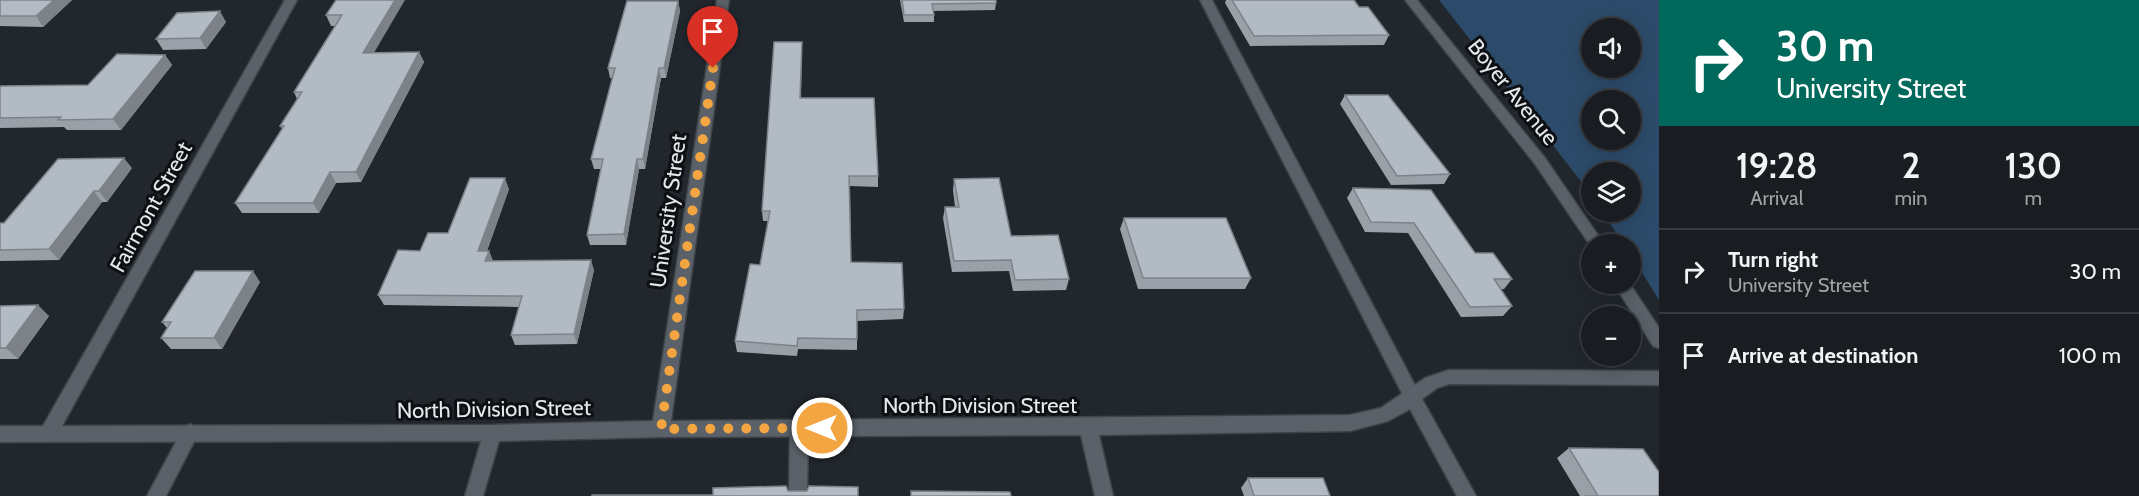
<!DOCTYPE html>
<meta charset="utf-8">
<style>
:root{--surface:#191d22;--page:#22262a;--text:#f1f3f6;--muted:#9fa2a5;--line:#373b40}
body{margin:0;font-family:Cabin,sans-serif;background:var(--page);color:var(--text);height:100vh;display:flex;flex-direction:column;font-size:22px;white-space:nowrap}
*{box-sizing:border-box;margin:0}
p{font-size:20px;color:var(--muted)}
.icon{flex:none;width:33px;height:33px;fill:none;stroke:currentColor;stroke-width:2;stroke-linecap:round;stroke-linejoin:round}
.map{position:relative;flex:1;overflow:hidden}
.drawer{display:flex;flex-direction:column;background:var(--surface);width:480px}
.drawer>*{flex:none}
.guide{background:#00695c;color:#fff;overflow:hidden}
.tools{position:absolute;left:1581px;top:18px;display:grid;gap:12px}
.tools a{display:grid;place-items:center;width:60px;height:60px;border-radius:50%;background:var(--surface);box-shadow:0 3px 15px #0003,0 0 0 2px var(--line);font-size:30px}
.pin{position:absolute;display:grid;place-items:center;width:51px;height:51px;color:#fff;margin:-62px -26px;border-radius:50% 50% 50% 0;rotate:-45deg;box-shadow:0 0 6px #0007}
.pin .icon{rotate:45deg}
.me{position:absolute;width:66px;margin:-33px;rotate:270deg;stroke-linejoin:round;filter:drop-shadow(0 0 4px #0008)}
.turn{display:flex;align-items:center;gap:21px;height:126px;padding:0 18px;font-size:27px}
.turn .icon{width:78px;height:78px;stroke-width:2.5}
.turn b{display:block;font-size:42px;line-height:51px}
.eta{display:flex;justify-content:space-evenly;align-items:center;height:102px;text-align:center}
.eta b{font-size:36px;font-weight:600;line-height:42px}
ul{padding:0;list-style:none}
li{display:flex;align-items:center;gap:18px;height:84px;padding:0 18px;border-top:2px solid var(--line)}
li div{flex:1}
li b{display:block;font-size:22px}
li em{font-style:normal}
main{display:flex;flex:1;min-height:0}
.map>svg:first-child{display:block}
</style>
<main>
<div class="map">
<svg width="1659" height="496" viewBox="0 0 1659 496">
<rect width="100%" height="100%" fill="#21272d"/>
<path fill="#2c4b6a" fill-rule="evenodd" d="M1439,0H1659V300L1631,255L1630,244H1624L1602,212H1630V172H1592L1591,194ZM1592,28H1630V68H1592ZM1592,100H1630V140H1592Z"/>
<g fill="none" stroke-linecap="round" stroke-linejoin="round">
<defs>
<path id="service" d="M1200,0H1212L1419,393L1422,398L1419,403L1413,405L1407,403Z
M799,420L805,423L808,428L807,496H789L790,428L793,423Z
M190,424L196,427L199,432L166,496H147L184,427Z"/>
<path id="minor" d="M285,0H297L62,426L492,425L653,421L717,0H729L671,421L1350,415L1381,408L1425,378L1449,370L1659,371V385L1449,384L1437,388L1422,399L1476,496H1457L1410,409L1388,421L1350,431L1099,435L1113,496H1095L1081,435L661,437L499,441L483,496H465L481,441L0,442V426H43Z
M1405,0H1417L1545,158L1604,244H1592V248L1535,164Z
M1614,284H1630L1659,328V348L1653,346Z"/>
</defs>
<use href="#service" stroke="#3e4449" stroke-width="3"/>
<use href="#minor" stroke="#3e4449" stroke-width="3"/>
<use href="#service" fill="#5a6169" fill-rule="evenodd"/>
<use href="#minor" fill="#5a6169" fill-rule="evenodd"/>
</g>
<path fill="#99a0a8" d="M0,0H72L43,27L0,26Z
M336,0L374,52H419L424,62L361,182L336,183L319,213H242L235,203L282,129L280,126L297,99L294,92L336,26H331L326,15Z
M900,0H996V3L995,10L934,11V22H904Z
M1226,0H1354L1359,7L1389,35L1384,45L1250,46L1225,3Z
M678,1L680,11L666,78H661L645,169H639L626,245H590L587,235L601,169H594L591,159L613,78H610L608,68Z
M226,22L206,49L163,50L156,39Z
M802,42L801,98L878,176V187L850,186L851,262L904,309L903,319L857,321V350L798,349L797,356L737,352L735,341L760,265L768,221H763L762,211Z
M165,55L172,65L121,130H67L64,127L0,128V86L88,85Z
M1345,95L1450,174L1444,184L1391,185L1340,104Z
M132,168L107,202H102L59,260L0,261V223H4Z
M954,179L1011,236L1069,279L1066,290L1013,291L1009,271L952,272L943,218L945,207H955L953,190Z
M1353,188L1475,253L1512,279L1504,289H1501L1512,306L1503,316L1461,317L1408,233L1365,232L1347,198Z
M509,189L487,251H489L493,261L594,270L577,344L515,345L511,335L519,307L384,305L378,295L448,233Z
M1124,218L1251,278L1245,289H1138L1120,229Z
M260,282L222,349H171L161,338L167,328L162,322Z
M0,306L49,316L18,359H0Z
M1569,448L1659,496H1580L1557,458Z
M1248,478L1330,496H1244L1241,488Z"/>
<path fill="#7d8288" d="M54,0H72L43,27L36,16Z
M395,0H405L368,63L363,53Z
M678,1L680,11L666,78L664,68Z
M220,11L226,22L206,49L200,38Z
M419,52L424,62L361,182L356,172Z
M165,55L172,65L121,130L113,119Z
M659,68L661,78L645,169L643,159Z
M124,158L132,168L107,202L99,191Z
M637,159L639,169L626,245L624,234Z
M330,172L336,183L319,213L313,203Z
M505,178L509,189L483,262L478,251Z
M94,191L102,202L59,260L49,249Z
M489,251L493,262L485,261Z
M591,260L594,270L577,344L574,334Z
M253,271L260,282L222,349L214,338Z
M38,305L49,316L18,359L6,348Z"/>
<path fill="#b2bac3" stroke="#7d8288" stroke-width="1.5" d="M0,0H54L36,16H0Z
M336,0H395L363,53L419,52L356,172H330L313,203H235L284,126H280L302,92H294L342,15H326Z
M902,0H996V3L932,4L934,15H904Z
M1232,0H1354L1359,7H1368L1389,35L1254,36Z
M627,1H678L664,68H659L643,159H637L624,234L587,235L603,159H591L615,68H608Z
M220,11L200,38L156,39L177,13Z
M774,42H802L800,98H874L878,176H849L851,262L902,263L904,309L857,310V339L798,338L797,346L735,341L750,264L760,265L770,211H762Z
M117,54L165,55L113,119L58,120L61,117L0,118V86L88,85Z
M1345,95H1388L1450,174L1397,176Z
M124,158L99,191H94L49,249L0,250V223H4L58,159Z
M470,178H505L478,251H489L485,261L591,260L574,334L511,335L522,296L378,295L398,250L420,251L428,233H448Z
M999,178L1011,236L1058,235L1069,279L1015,280L1011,260L954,261L945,207H959L954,179Z
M1353,188L1431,190L1475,253H1493L1512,279H1494L1512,306L1470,307L1414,223L1371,222Z
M1124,218H1226L1251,278H1143Z
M195,271H253L214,338H161L171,322H162Z
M38,305L6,348H0V306Z
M1569,448L1643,449L1659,472V496H1584H1598Z
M1248,478H1323L1330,496H1254Z
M786,486L788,491H807L809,486L858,487V496H592V495H713V488Z
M911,491L1010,492L1011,496H911Z"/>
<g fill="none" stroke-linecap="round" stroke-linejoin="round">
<path stroke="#f2a541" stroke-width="10" stroke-dasharray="0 18" d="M713,68L661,429L822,428"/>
</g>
<g text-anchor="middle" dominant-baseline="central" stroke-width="6" stroke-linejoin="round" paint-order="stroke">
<g font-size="22" fill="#e4e8ec" stroke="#0d0f12">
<text transform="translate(1513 92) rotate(51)">Boyer Avenue</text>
<text transform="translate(151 207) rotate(-61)">Fairmont Street</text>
<text transform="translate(668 211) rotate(-82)">University Street</text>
<text x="980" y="405">North Division Street</text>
<text transform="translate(494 409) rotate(-1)">North Division Street</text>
</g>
</g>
</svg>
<div class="tools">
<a><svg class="icon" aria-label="sound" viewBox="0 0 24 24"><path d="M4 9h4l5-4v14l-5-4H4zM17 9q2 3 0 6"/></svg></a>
<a><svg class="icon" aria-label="search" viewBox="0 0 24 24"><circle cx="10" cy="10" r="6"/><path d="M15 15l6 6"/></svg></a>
<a><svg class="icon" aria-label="layers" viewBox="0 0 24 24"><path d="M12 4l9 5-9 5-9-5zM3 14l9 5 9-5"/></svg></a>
<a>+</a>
<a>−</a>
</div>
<div class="pin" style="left:713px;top:68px;background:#d93025"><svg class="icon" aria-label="arrive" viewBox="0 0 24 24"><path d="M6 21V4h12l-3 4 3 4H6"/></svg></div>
<svg class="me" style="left:822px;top:428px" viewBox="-20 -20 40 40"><circle r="17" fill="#f2a541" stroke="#fff" stroke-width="3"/><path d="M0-11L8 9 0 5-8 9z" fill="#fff"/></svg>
</div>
<section class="drawer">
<div class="guide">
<div class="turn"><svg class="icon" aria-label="right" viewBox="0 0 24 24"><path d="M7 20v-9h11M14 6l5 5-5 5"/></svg><div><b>30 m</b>University Street</div></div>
</div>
<div class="eta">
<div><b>19:28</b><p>Arrival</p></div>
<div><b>2</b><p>min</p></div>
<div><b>130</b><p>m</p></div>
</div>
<ul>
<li><svg class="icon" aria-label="right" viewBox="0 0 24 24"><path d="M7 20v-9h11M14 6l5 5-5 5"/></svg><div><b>Turn right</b><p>University Street</p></div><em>30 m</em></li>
<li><svg class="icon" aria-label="arrive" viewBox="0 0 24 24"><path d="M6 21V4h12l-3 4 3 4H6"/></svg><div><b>Arrive at destination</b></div><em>100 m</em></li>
</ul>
</section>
</main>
